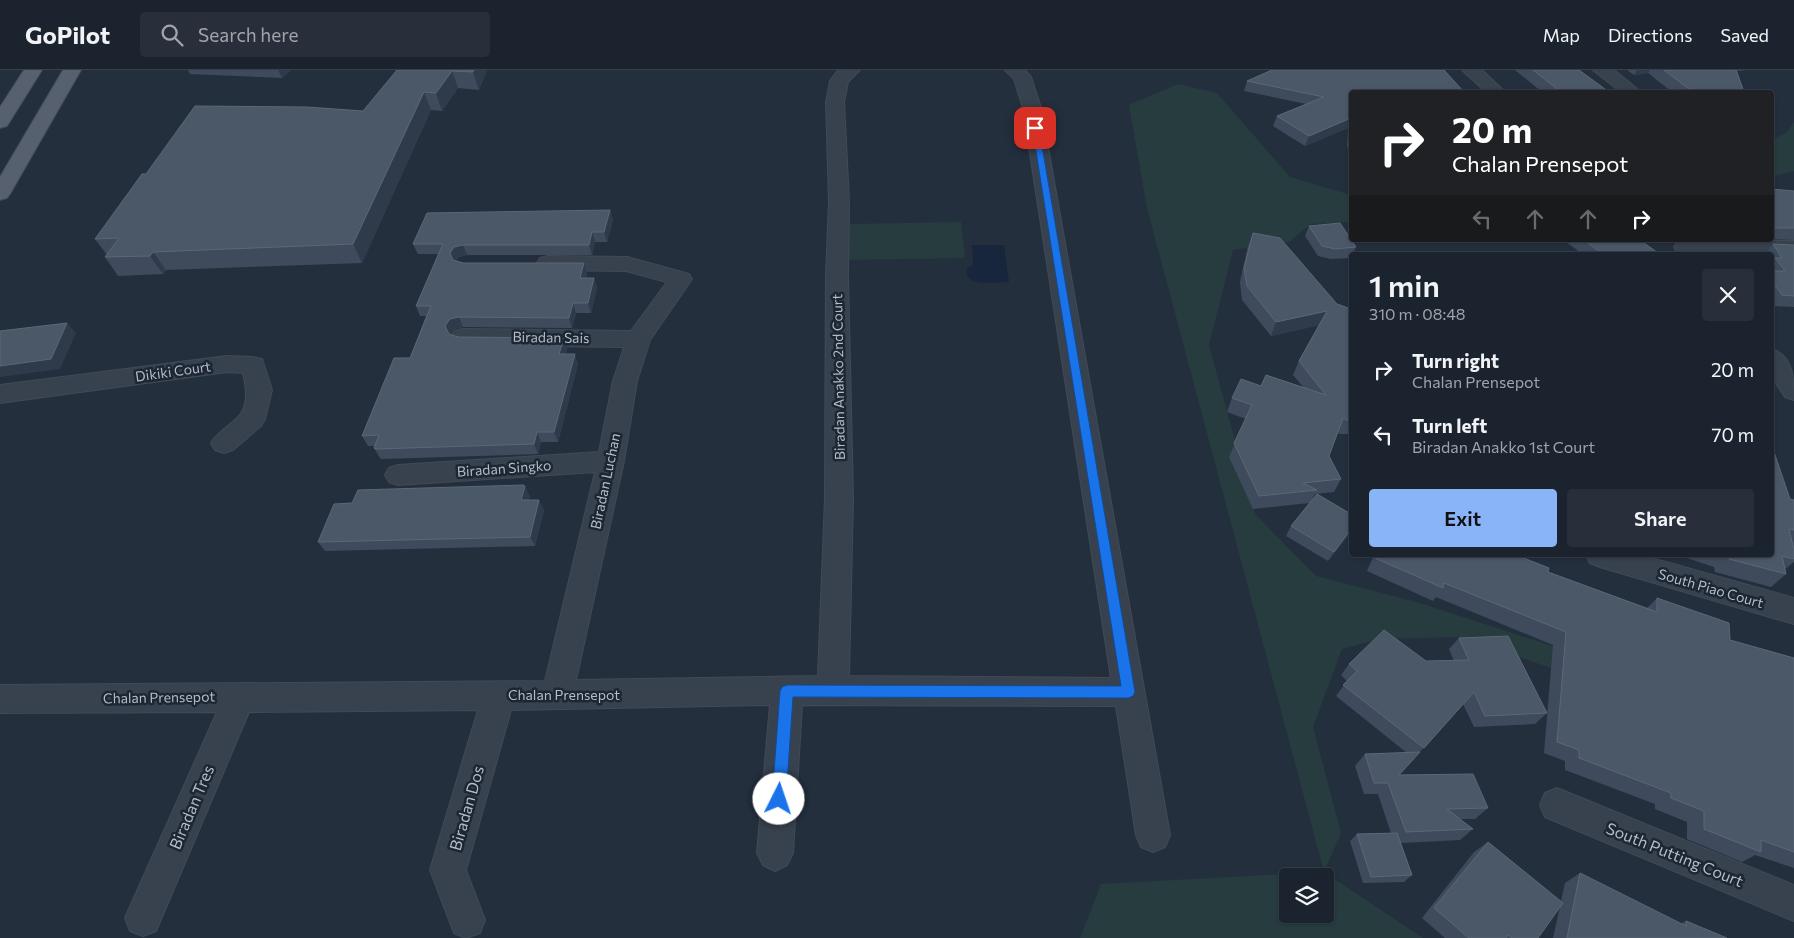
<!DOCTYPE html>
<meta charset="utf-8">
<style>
:root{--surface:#1b232e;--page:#282f3a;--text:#f1f3f6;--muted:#a0a4aa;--line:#39404a;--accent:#8ab4f8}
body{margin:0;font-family:Commissioner,sans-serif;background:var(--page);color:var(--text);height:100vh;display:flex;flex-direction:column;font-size:19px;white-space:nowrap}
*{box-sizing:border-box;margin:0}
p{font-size:16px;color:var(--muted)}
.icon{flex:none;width:28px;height:28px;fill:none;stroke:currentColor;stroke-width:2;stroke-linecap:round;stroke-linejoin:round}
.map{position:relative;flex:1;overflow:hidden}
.sheet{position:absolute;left:1349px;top:182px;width:425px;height:305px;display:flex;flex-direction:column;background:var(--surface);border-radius:5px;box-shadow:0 1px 4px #0004,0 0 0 1px var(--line)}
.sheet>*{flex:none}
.hud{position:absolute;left:1349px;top:20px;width:425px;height:152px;border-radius:5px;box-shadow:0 1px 4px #0004,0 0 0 1px var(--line);background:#202124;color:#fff;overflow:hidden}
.controls{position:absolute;left:1279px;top:798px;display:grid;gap:10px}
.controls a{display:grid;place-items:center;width:55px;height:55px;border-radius:5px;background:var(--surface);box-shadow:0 1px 4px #0004,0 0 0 1px var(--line);font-size:25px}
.pin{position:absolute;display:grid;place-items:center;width:42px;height:42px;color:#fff;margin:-21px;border-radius:10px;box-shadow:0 2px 8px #0006}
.me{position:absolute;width:55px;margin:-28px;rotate:4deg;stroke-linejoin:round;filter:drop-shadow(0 0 4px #0008)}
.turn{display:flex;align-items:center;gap:18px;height:105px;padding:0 20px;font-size:22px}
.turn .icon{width:65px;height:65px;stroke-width:2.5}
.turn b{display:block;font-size:35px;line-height:42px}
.lanes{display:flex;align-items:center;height:48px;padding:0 20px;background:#0003;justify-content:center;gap:25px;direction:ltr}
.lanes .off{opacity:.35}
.round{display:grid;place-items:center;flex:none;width:52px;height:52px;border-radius:5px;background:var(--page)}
.overview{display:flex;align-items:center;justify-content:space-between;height:85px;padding:0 20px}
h1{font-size:30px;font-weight:600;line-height:38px}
.cta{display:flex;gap:10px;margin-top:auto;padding:10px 20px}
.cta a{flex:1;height:58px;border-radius:5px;background:var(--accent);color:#111;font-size:20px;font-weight:600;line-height:58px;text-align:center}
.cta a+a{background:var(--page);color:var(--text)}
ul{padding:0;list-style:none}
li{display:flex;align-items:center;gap:15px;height:65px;padding:0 20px}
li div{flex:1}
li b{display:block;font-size:19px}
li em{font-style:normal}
header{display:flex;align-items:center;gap:30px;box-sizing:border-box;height:70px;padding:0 25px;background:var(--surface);border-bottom:1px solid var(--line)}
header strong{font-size:24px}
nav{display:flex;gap:28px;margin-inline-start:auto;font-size:18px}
.search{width:350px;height:45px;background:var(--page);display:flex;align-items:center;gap:12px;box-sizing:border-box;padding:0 18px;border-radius:5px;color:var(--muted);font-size:19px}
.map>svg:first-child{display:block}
</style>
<header>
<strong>GoPilot</strong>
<div class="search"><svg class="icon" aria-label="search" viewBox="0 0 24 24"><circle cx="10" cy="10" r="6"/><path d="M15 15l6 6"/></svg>Search here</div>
<nav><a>Map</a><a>Directions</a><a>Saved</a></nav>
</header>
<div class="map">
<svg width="1794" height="868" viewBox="0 0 1794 868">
<rect width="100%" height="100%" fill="#242f3e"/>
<path fill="#263c3f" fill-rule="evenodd" d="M1178,14L1217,23L1290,107L1351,125V152L1311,154L1289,172L1233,180L1209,275L1255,444L1316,506L1420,533L1577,584L1610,618L1460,567L1379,569L1342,579L1313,657L1341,763L1324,802L1423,868H1080L1101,814L1324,802L1147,138L1129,35ZM1288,806H1325V844H1288Z
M1794,52V101L1771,107V70L1786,63Z
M961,152L965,188L848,190V154Z"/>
<path fill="#17263c" d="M972,175H1004L1009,212C996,212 963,218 967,198L973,195Z"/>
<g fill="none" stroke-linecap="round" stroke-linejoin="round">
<defs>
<path id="minor" d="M838,0H860L848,12L844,32L849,132L848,206L853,428L849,606L1111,608L1023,38L1014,9L1005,0H1025L1031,7L1041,38L1170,765L1165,777L1153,782L1141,777L1136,765L1116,636L802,635L793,783L787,795L775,801L763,795L757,783L770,635L511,640L466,800L485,850L480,863L466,868L454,863L430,800L478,640L249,642L156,861L143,866L130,861L125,848L217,642L0,643V615L545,611L595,402L398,415L389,412L385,405L389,398L398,395L599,382L613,311L624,277L463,275L455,273L451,267L455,261L463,259L631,261L667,212L626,201L548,200L540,198L537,193L540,188L548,186L627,187L689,204L692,209L650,270L637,311L624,391L576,610L818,606L825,428L826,206L829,132L826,32L830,11Z
M1462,0H1482L1505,22H1486Z
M1593,0H1614L1641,22H1621Z
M1685,170L1794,171V185L1745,183L1685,184L1677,182L1674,177L1677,172Z
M1771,279C1794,285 1794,310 1794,330L1785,327L1771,306Z
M227,286L253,287L262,289L272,320L265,349L261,356L233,380L224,383L215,380L211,373C218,361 231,356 240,345C249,333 246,316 243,303L227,302L0,333V315Z
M1586,485H1641L1794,528V554L1600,497L1590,493Z
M1557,718L1794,815V851L1545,747L1540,735L1545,723Z"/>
<path id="major" d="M24,0H42L7,56L0,58V37Z
M63,0H81L10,124L7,128L0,130V107Z"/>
</defs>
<use href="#minor" stroke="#414a57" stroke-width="2"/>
<use href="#major" stroke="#414a57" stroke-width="2"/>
<use href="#minor" fill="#38414e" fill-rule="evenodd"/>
<use href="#major" fill="#56606e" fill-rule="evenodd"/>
</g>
<path fill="#3f4b5c" d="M188,0H291L282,8L190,4Z
M397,0H487L479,20L458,18L442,41L431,40L362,193L166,200L163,204L118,206L105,187L107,185L95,169L146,104L363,41Z
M1515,0H1579L1609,22H1542Z
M1627,0H1746L1737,1L1744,22H1672L1648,3L1634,5Z
M1247,11L1351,22V78L1347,77L1348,58L1305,76L1273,56L1277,46L1306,34L1244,21Z
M1771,119L1794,121V170L1771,169Z
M610,140L613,150L607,172H595L592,185H467L459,187L456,191L463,193H584L587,203L586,208H594L597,218L591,243H576L572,258L463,257L455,259L451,264L458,267L564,268L567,278L566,284L578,294L558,372H541L538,384L381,389L380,388L374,378L375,376H368L362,366L410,288L426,246H420L416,236L438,184H418L413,174Z
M1309,156L1356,177L1352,185H1351V188L1331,189L1318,186L1305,166Z
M1253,163L1337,234L1351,239V364H1339L1338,362L1329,386L1341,409L1334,422L1315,424L1311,431L1351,444V462L1328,491L1286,466L1291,456L1309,433L1253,439L1229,387L1246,349L1227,342L1232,328L1261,316L1303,317L1293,305L1299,291L1319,255L1271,266L1242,230L1240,212L1248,176Z
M1566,170H1640L1658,185H1584L1566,172L1568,170Z
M1773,174L1794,175V237L1772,236L1771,235V185H1765Z
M530,426L529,430L544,440L535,476L325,481L318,472Z
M1790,429L1794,430V477H1793L1794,492L1785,499L1786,504L1771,517L1715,502L1714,497L1678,485H1771Z
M1374,485H1516L1548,502L1647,538L1657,528L1730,570L1794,588V798L1755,785L1742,792L1687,769V752L1655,739V734L1565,700V691L1544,683L1553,575L1436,527L1433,531L1367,501Z
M1459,568L1547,643L1535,654L1474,657L1463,634L1399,705L1488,738L1475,749H1460L1473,759L1460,770L1401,773L1412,805L1404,812L1363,813L1350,771L1357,764L1391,763L1378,724H1364L1355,696L1365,684L1407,683L1336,626L1347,611L1341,605L1349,594L1454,591L1449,579Z
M1488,772L1561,831L1565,813L1580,803L1680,854L1686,851L1727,868H1553L1560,837L1538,868H1445L1422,848L1474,782Z"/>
<path fill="#2f3b4b" d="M278,0H291L282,8Z
M474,0H487L479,20L473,2Z
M1637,0H1650L1648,3L1634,5Z
M452,1L458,18L442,41L436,23Z
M424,22L431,40L362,193L353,174Z
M1351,48L1348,58L1305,76L1309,66Z
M610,140L613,150L607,172L604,162Z
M592,162L595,172L592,185L589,175Z
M463,175L467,185L459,187L454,193L450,183L454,177Z
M153,182L166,200L163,204L150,186Z
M584,193L587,203L583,218L580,208Z
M594,208L597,218L591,243L588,233Z
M573,233L576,243L572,258L569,248Z
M1327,241L1321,255L1271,266L1276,252Z
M459,247L463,257L455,259L449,266L445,256L450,249Z
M67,253L76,263L60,299L0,307V296Z
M564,268L567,278L563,295L559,284Z
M575,284L578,294L558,372L554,362Z
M537,362L541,372L538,384L534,374Z
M525,416L530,426L526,440L521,430Z
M539,430L544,440L535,476L530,467Z
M1351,459V462L1328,491L1334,482Z"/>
<path fill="#4b5868" stroke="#5c6777" d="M397,0H474L473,2L452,1L436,23L424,22L353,174L153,182L150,186L105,187L119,168L95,169L142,104H146L195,36L307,37L363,41Z
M1272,0H1444L1464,22H1351V48L1309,66L1277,46L1324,27L1247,11Z
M1533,0H1579L1609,22H1561Z
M1664,0H1736L1744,22H1693Z
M1771,119L1794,121V158H1771Z
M610,140L604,162H592L589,175H463L454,177L450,183L453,190L463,193H584L580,208H594L588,233H573L569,248L459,247L450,249L445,256L449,264L458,267L564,268L559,284H575L554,362H537L534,374L375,379L374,378L379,365L362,366L394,288H410L431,236H416L443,174H413L427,143Z
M1340,153L1356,177L1335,179L1322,176L1309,156Z
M1253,163L1280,168L1337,234L1351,239V351L1346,350L1343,348L1329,386L1341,409L1303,413L1317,420L1259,426L1234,373L1252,335L1232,328L1241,309L1261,316L1266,305L1326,325L1299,291L1327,241L1276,252L1247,216L1244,198Z
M1584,170H1640L1658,183V185H1604Z
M1773,174L1794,175V226L1782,225L1771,210V201H1785L1775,188H1782Z
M1451,182L1460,185H1449Z
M67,253L51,289L0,296V261Z
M1771,373L1790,429L1794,430V460L1789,459L1794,480V489L1782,486L1786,504L1729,489V485H1771Z
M523,415L525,416L521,430H539L530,467L318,472L334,434L352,433L358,420Z
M1317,424L1351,444V459L1334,482L1291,456Z
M1376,485H1516L1549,498L1548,502L1657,542V528L1729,553L1730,570L1794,588V782L1761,770V782L1704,759V741L1671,728V723L1579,688V680L1557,672L1566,562L1444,513L1443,518L1375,488Z
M1384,560L1426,591L1469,590L1459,568L1508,566L1547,643L1485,646L1474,622L1424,678L1343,615L1357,601L1349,594Z
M1420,682L1399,705L1473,704L1488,738L1447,739L1473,759L1406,762L1388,713H1374L1365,684Z
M1397,763L1412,805L1371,807L1357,764Z
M1488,772L1563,833L1538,868H1512L1508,865L1506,868H1469L1434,838Z
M1580,803L1686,856V851L1727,868H1567Z"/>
<path fill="#1a73e8" stroke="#114b97" d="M1032,56L1039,58L1135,622L1133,626L1128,628L793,627L786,729L784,734L779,736L774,734L772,729L780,621L782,617L787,615L1121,616Z"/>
<g text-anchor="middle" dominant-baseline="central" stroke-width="5" stroke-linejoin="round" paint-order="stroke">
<g font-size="14" fill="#b4bcc9" stroke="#1d2633">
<text transform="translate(551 267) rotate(1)">Biradan Sais</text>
<text transform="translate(173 301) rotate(-8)">Dikiki Court</text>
<text transform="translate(838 307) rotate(-91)">Biradan Anakko 2nd Court</text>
<text transform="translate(504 398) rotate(-4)">Biradan Singko</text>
<text transform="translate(605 411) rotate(-78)">Biradan Luchan</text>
<text transform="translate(1711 518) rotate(16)">South Piao Court</text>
<text x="564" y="624">Chalan Prensepot</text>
<text transform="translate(159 627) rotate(-1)">Chalan Prensepot</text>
</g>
<g font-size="16" fill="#b4bcc9" stroke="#1d2633">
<text transform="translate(191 737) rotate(-67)">Biradan Tres</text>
<text transform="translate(466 738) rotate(-74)">Biradan Dos</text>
<text transform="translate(1675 784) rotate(22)">South Putting Court</text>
</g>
</g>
</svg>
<div class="controls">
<a><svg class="icon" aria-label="layers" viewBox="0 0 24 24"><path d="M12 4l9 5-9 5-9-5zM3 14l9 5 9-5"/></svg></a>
</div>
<div class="pin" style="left:1035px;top:58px;background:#d93025"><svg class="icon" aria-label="arrive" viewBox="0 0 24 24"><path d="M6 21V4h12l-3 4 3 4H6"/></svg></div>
<svg class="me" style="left:779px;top:729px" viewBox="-20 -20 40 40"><circle r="19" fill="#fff"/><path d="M0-13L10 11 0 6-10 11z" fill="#1a73e8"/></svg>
<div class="hud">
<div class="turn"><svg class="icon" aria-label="right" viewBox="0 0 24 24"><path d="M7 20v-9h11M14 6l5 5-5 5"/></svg><div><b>20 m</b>Chalan Prensepot</div></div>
<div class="lanes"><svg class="icon off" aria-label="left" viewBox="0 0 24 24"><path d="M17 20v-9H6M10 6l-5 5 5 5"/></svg><svg class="icon off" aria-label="ahead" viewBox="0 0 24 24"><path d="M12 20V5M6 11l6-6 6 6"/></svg><svg class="icon off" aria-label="ahead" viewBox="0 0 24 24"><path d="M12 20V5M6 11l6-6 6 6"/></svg><svg class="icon" aria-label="right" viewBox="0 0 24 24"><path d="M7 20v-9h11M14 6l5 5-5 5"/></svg></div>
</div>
<section class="sheet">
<div class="overview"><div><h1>1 min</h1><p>310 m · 08:48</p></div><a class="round"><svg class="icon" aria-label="close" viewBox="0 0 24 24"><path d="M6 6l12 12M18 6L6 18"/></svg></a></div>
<ul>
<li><svg class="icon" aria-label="right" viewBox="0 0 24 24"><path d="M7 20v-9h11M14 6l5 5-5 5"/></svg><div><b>Turn right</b><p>Chalan Prensepot</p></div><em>20 m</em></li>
<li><svg class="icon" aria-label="left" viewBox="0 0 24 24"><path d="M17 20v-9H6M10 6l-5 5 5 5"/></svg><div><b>Turn left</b><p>Biradan Anakko 1st Court</p></div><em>70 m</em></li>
</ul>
<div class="cta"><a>Exit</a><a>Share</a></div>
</section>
</div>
